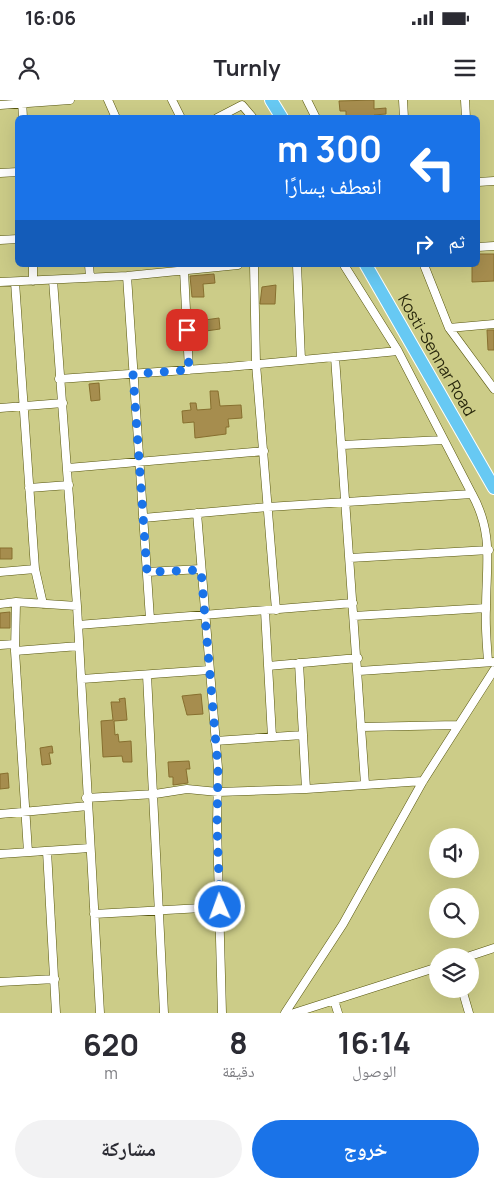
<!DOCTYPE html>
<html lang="ar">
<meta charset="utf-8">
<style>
:root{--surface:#fff;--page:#f2f2f3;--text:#2b2b33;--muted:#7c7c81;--accent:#1a73e8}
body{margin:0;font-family:Manrope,"Noto Naskh Arabic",sans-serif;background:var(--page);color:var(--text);direction:rtl;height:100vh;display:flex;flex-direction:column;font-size:19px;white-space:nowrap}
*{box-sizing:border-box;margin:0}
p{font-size:16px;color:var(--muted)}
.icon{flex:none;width:28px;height:28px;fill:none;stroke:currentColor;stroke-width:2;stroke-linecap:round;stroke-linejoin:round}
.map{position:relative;height:913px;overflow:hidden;direction:ltr}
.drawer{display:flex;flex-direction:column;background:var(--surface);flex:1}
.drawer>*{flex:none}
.hud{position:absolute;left:15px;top:15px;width:465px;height:152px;border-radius:8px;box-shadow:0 5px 20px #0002;direction:rtl;background:#1a73e8;color:#fff;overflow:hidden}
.fabs{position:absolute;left:429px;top:728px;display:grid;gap:10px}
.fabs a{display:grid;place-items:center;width:50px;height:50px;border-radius:50%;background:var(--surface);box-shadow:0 5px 20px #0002;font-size:25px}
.pin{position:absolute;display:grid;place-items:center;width:42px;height:42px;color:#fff;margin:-21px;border-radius:10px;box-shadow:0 2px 8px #0006}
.me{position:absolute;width:55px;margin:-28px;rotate:358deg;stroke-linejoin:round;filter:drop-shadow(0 0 4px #0008)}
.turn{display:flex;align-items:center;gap:18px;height:105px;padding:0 15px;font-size:22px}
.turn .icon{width:65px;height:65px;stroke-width:2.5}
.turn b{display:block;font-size:35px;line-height:42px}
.then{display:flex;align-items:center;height:48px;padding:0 15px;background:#0003;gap:10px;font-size:19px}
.eta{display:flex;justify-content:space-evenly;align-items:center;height:85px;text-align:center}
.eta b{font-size:30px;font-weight:700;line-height:35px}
.action{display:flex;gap:10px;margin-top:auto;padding:10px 15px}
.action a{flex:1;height:58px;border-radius:30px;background:var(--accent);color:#fff;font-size:20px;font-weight:700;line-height:58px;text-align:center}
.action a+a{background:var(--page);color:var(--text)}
.status{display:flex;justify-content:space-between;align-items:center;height:35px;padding:0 25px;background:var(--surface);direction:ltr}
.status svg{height:14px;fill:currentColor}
header{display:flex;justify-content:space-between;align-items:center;height:65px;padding:0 15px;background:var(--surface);font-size:22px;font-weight:700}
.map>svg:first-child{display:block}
</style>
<div class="status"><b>16:06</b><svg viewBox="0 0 49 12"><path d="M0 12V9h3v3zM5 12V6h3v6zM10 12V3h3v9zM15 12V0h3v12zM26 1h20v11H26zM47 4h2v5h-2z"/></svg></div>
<header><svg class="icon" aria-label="menu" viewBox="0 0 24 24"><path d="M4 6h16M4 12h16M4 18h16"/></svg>Turnly<svg class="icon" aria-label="person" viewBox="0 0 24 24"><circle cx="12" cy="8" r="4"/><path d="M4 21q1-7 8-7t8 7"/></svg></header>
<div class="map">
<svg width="494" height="913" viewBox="0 0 494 913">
<rect width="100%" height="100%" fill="#cc8"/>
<path fill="#a68d4e" stroke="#876f2f" d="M374,0V9L386,8V14L374,15V18H346V11H340L339,1Z
M478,154H494V181L472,182V165H478Z
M214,174L215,183L203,184L204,197H192L190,176Z
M276,185L275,204H260L262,187Z
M219,218L220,229L206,231L205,220Z
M487,230H494V250H488Z
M99,283L100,300L91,301L89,284Z
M210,291H218L220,306L241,305L242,318L228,319L229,327H226V334L195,338L194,322L183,323L182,311L191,310L190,303H196L197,310L211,309Z
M0,448H12V459H0Z
M10,512V528H0V513Z
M201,594L203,614L187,615L182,596Z
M125,598L127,620L114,621L115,635L118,634L119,642L131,641L132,662H123L122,656L103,657L101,621L113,620L111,602H120L119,599Z
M52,646L53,653H49L51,664L42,665L40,648Z
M189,661L190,669H186L188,683L173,685V677H169L168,662Z
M8,673L9,688L0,689V674Z"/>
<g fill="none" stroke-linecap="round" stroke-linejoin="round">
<defs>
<path id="minor" d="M22,0L23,18
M108,0L116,18
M172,0L181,18
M307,0L316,18
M403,0L404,18
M465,0L466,18
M0,5L70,0
M217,18L242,5L253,18
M0,73L18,72
M478,82L494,81
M0,140L18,139
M478,147L494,146
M33,165V181
M89,165L90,177
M254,165L256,264L276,510
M297,165L301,260
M424,165L449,228L494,289
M184,170L189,270
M127,176L150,519
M53,180L77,506L100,913
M0,182L127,176L238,165
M15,182L35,469L43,504
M449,228L494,224
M335,257L365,684
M59,279L228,267L398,251
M0,308L63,303
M343,345L443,340
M68,368L264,351
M29,388L69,385
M472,394C494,434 486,464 486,509C485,527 487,545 488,562
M197,413L218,668L217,726L222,913
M143,418L268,407L472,394L398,251L344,165
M350,458L489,450
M0,472L35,469
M147,472L201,469
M16,502L15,551L28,752
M0,504L16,502L77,506
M265,511L272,637
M354,516L486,508
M78,525L353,503
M0,545L15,544
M15,551L79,546
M299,563L306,689
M268,566L358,558
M359,571L494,562
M147,575L164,913
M82,579L209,570
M362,627L457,625
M215,641L303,635
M86,698L155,694L187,689L218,692L306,689L423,681
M0,714L88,706
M47,751L56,913
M0,754L90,748
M94,814L220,807
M470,856L494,848
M0,882L55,879
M462,889L469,913
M334,900L338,913
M285,913L343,824L423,681L494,570
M294,913L438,867"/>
<path id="highway" d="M271,0L282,18
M366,165L494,388"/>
</defs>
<use href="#minor" stroke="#56550d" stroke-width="9"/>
<use href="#highway" stroke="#fff" stroke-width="14"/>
<use href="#minor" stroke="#fff" stroke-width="8"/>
<use href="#highway" stroke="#67c9f3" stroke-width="12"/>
</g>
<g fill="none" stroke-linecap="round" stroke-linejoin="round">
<path stroke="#1a73e8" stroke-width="9" stroke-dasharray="0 16.2" d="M187,230L189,270L133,274L147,472L201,470L218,668L217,726L220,807"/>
</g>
<g text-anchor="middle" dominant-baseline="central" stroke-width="4.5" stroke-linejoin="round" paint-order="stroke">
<g font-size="16" fill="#28270c" stroke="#cc8">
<text transform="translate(437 255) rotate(60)">Kosti-Sennar Road</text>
</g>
</g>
</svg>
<div class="fabs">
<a><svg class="icon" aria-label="sound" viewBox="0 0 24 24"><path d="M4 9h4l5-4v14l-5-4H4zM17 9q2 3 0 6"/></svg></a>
<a><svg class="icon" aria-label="search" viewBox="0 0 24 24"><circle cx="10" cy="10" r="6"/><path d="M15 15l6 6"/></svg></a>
<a><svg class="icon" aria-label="layers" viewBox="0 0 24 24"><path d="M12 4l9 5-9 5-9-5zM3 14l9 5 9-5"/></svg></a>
</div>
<div class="pin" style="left:187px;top:230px;background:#d93025"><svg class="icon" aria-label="arrive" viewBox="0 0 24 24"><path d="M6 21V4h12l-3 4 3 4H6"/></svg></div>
<svg class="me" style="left:220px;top:807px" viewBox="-20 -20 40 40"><circle r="17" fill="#1a73e8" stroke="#fff" stroke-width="3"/><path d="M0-11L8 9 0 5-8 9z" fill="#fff"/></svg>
<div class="hud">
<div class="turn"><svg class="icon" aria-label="left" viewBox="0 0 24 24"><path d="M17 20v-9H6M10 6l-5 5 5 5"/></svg><div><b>300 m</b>انعطف يسارًا</div></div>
<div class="then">ثم<svg class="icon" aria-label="right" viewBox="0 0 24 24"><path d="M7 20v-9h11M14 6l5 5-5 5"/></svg></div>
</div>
</div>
<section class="drawer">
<div class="eta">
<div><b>16:14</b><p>الوصول</p></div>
<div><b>8</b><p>دقيقة</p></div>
<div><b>620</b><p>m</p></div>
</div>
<div class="action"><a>خروج</a><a>مشاركة</a></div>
</section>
